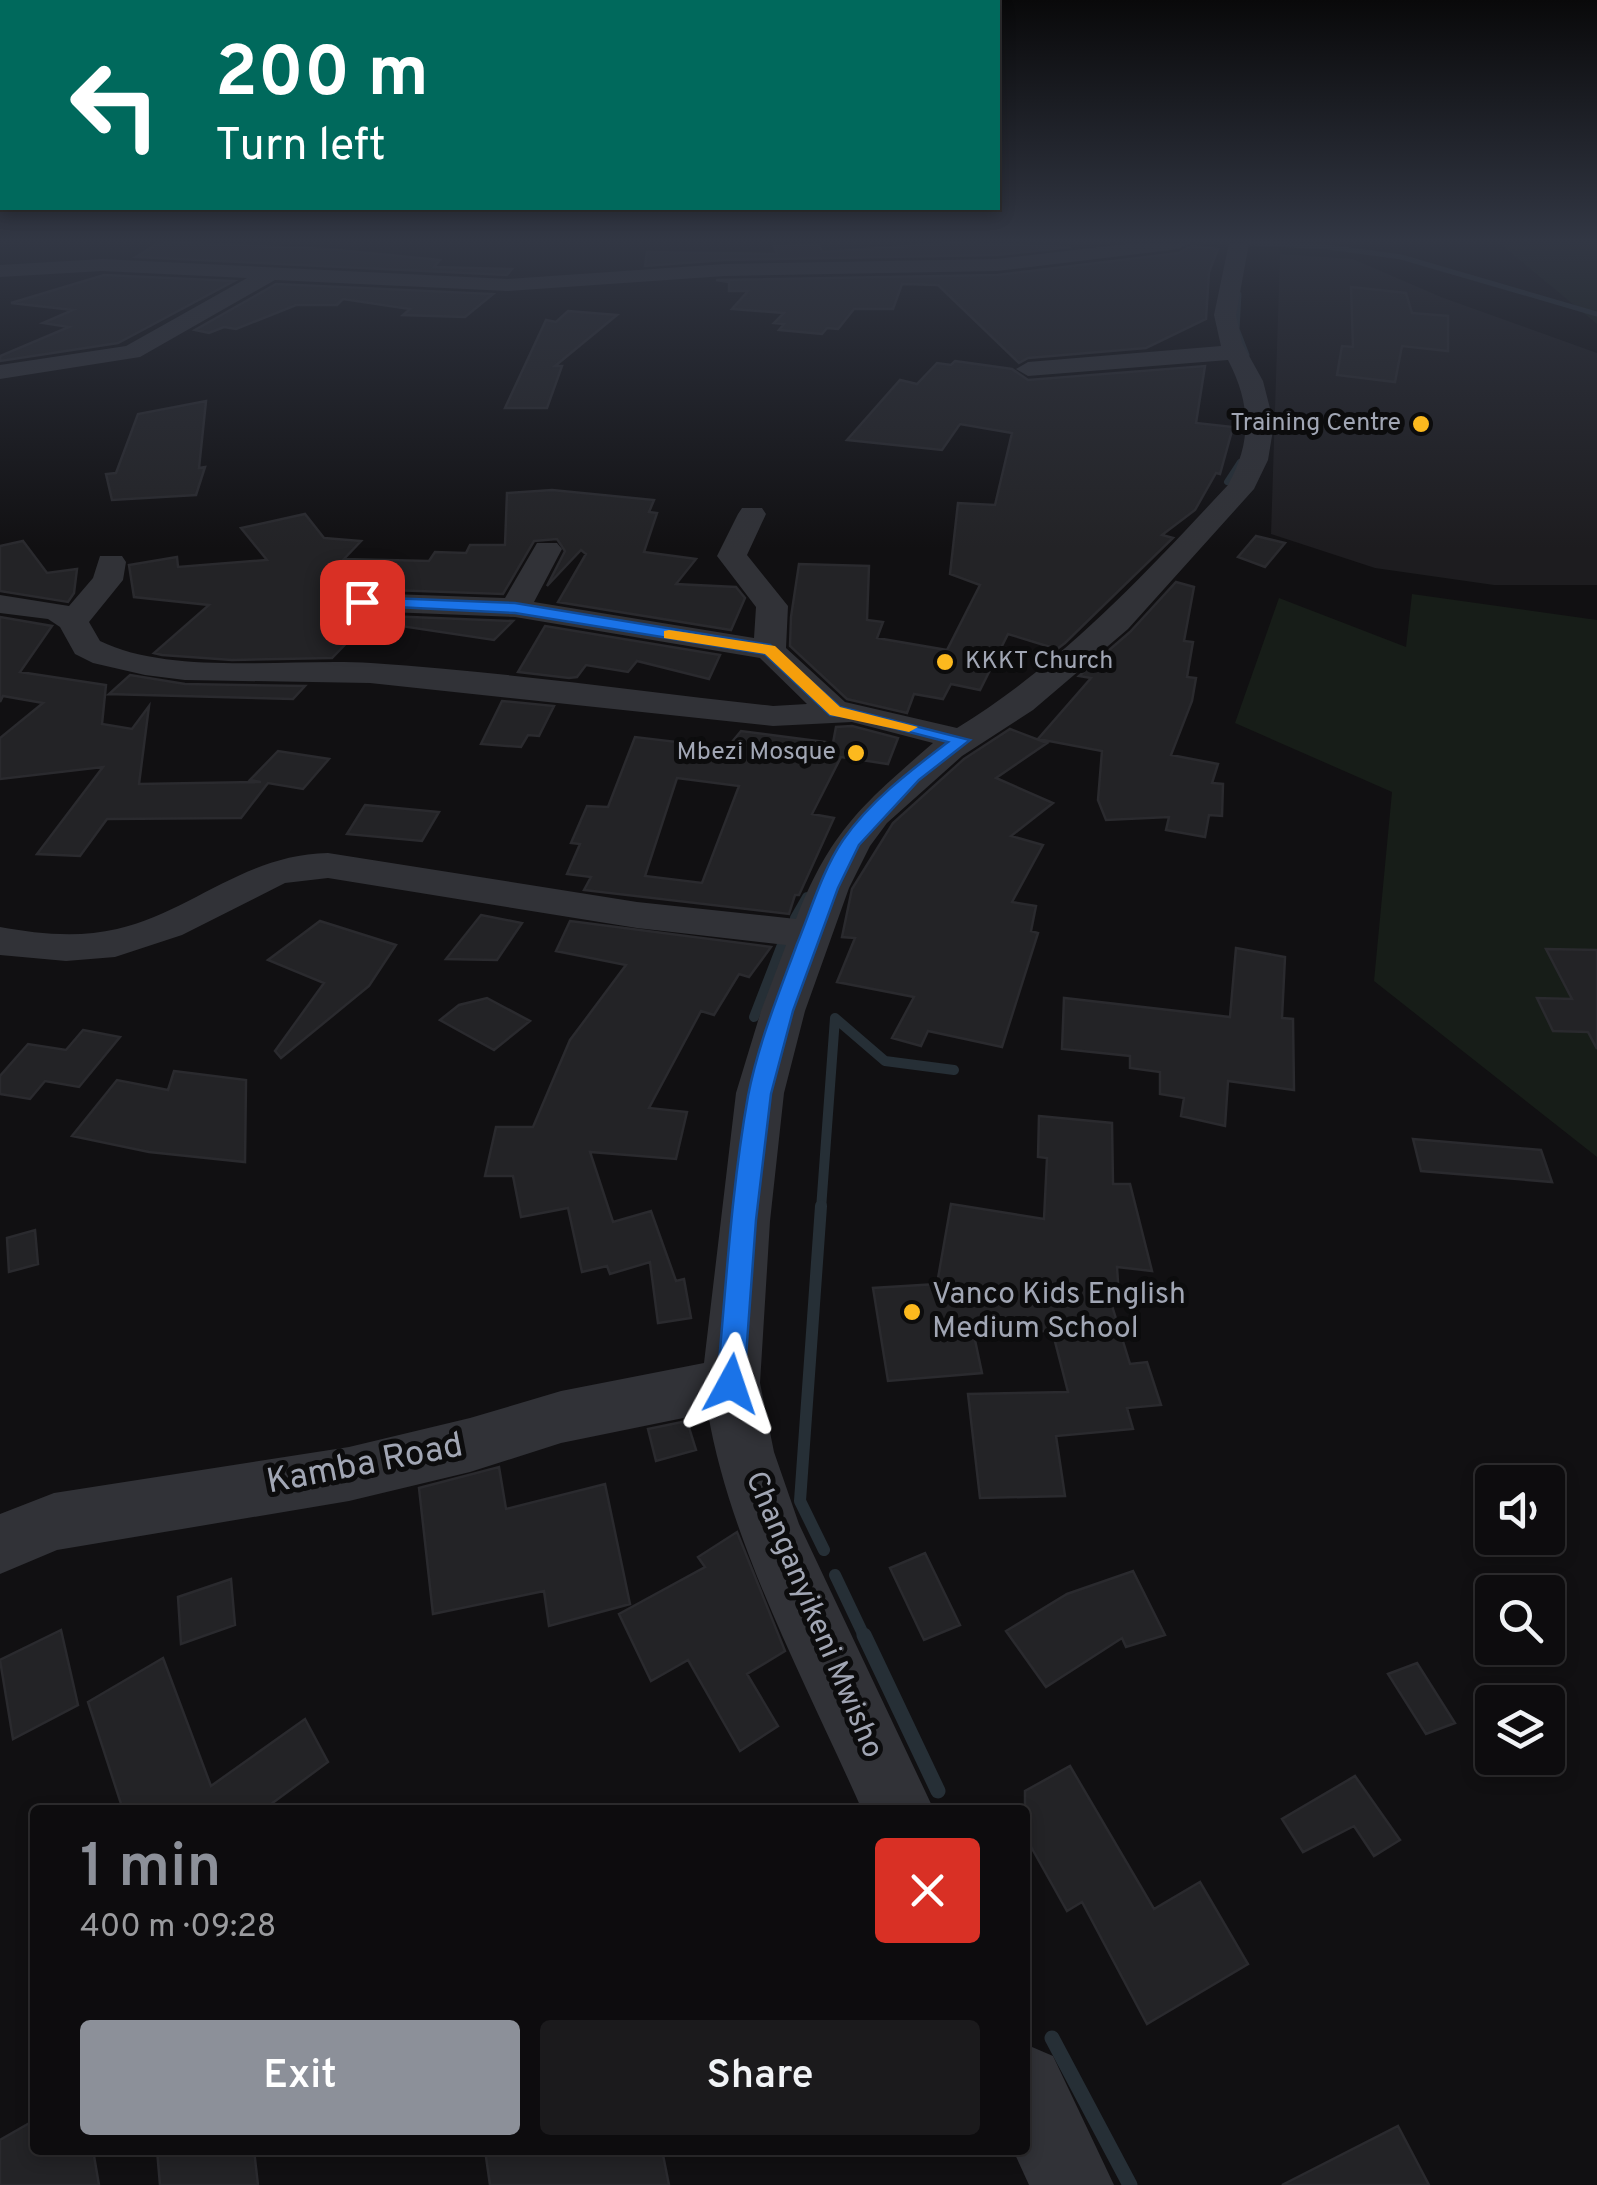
<!DOCTYPE html>
<meta charset="utf-8">
<style>
:root{--surface:#0d0c0e;--page:#1b1a1c;--text:#f1f3f6;--muted:#9a9b9e;--line:#2d2c2e;--accent:#8c9099}
body{margin:0;font-family:Overpass,sans-serif;background:var(--page);color:var(--text);height:100vh;display:flex;flex-direction:column;font-size:38px;white-space:nowrap}
*{box-sizing:border-box;margin:0}
p{font-size:32px;color:var(--muted)}
.icon{flex:none;width:55px;height:55px;fill:none;stroke:currentColor;stroke-width:2;stroke-linecap:round;stroke-linejoin:round}
.map{position:relative;flex:1;overflow:hidden}
.side{position:absolute;left:30px;top:1805px;width:1000px;height:350px;display:flex;flex-direction:column;background:var(--surface);border-radius:10px;box-shadow:0 5px 15px #0003,0 0 0 2px var(--line)}
.side>*{flex:none}
.banner{position:absolute;left:0px;top:0px;width:1000px;height:210px;box-shadow:0 5px 15px #0003,0 0 0 2px var(--line);background:#00695c;color:#fff;overflow:hidden}
.tools{position:absolute;left:1475px;top:1465px;display:grid;gap:20px}
.tools a{display:grid;place-items:center;width:90px;height:90px;border-radius:10px;background:var(--surface);box-shadow:0 5px 15px #0003,0 0 0 2px var(--line);font-size:50px}
.pin{position:absolute;display:grid;place-items:center;width:85px;height:85px;color:#fff;margin:-42px;border-radius:20px;box-shadow:0 5px 15px #0006}
.me{position:absolute;width:110px;margin:-55px;rotate:5deg;stroke-linejoin:round;filter:drop-shadow(0 0 8px #0008)}
.turn{display:flex;align-items:center;gap:35px;height:210px;padding:0 50px;font-size:45px}
.turn .icon{width:130px;height:130px;stroke-width:2.5}
.turn b{display:block;font-size:70px;line-height:85px}
.round{display:grid;place-items:center;flex:none;width:105px;height:105px;border-radius:10px;background:var(--page)}
.head{display:flex;align-items:center;justify-content:space-between;height:170px;padding:0 50px}
h1{font-size:60px;font-weight:600;line-height:75px;color:var(--accent)}
.cta{display:flex;gap:20px;margin-top:auto;padding:20px 50px}
.cta a{flex:1;height:115px;border-radius:10px;background:var(--accent);color:#fff;font-size:40px;font-weight:600;line-height:115px;text-align:center}
.cta a+a{background:var(--page);color:var(--text)}
.map>svg:first-child{display:block}
</style>
<div class="map">
<svg width="1597" height="2185" viewBox="0 0 1597 2185">
<rect width="100%" height="100%" fill="#111012"/>
<path fill="#1d1c1f" d="M1280,254L1353,259L1441,297L1597,353V585H1494L1375,568L1271,534Z"/>
<path fill="#171d18" d="M1499,243H1597V324Z
M1412,594L1597,620V1157L1374,981L1392,792L1235,723L1279,598L1406,647Z"/>
<g fill="none" stroke-linecap="round" stroke-linejoin="round">
<path stroke="#262f36" stroke-width="5" d="M1251,243L1328,247L1401,257L1597,314
M1239,294L1237,329L1247,355"/>
<path stroke="#262f36" stroke-width="6" d="M1227,482L1240,462"/>
<path stroke="#262f36" stroke-width="10" d="M795,918L807,897
M754,1017L783,942
M835,1018L885,1061L954,1070
M821,1209L835,1018"/>
<path stroke="#262f36" stroke-width="12" d="M821,1206L800,1501L824,1550
M835,1575L865,1638"/>
<path stroke="#262f36" stroke-width="15" d="M864,1635L938,1791
M1052,2038L1130,2185"/>
</g>
<path fill="#232326" stroke="#2a2a2e" stroke-width="2.5" fill-rule="evenodd" d="M183,243L328,249L440,260L434,267L512,269L507,275L136,257L157,244Z
M951,243L1071,247L997,255L725,260L645,266L647,252L777,254L774,246L819,245L822,252Z
M1191,246L1218,249L1209,272L1206,319L1146,348L1028,358L1019,363L938,285L902,284L893,309H854L838,329L827,328L822,334L779,330L784,324L774,323L784,313L732,309L748,291H729V282L716,280L997,275L1179,253Z
M104,275L234,281L118,343L0,361V356L69,327L43,323L73,310L11,303Z
M276,284L493,294L465,317L403,315L410,309L343,299L337,305H296L236,329L224,327L209,333L195,330Z
M1351,287L1406,293L1412,313L1448,316V351L1402,346L1395,382L1337,375L1342,346L1353,347Z
M568,311L617,315L555,366H562L547,408H505L546,320L556,322Z
M955,361L1012,369L1028,380L1205,366L1196,423L1233,427L1220,474L1216,473L1195,510L1162,535L1173,538L1065,643L1057,649L1008,634L980,690L951,684L943,699L914,694L907,713L847,699L790,646L791,617L799,564L869,566L867,620L883,622L877,638L947,650L980,585L950,574L958,503L995,505L1012,433L960,424L942,450L847,440L900,380L917,384L937,363L951,365Z
M206,401L199,468L205,467L196,495L112,500L106,474L116,473L138,414Z
M552,490L654,500L649,512L657,513L644,552L696,559L676,584L736,587L745,598L731,630L558,602L586,554L581,550L547,586L565,551L557,539L534,541L503,594L362,589L350,591L342,602L348,611L361,615L513,621L494,640L368,621L332,658L232,660L162,655L154,653L209,605L134,597L129,565L177,557L178,567L267,560L241,528L305,514L324,538L361,541L344,559L429,561L435,552L466,553L470,545H505L507,493Z
M1256,536L1285,543L1265,567L1238,557Z
M23,541L47,573L77,569L74,593L68,602L0,591V546Z
M1176,582L1194,587L1184,641L1193,642L1187,677L1196,678L1192,701L1171,755L1218,764L1212,783L1223,784L1222,816L1209,815L1205,837L1166,830L1169,817L1106,820L1098,800L1102,751L1038,739L1091,678L1079,676L1130,632Z
M0,617L52,626L20,672L106,685L102,724L132,729L149,706L139,784L261,782L250,780L278,751L329,759L303,789L268,783L241,818L107,819L80,856L37,854L103,767L0,779V738L43,703L3,696L0,702Z
M545,626L720,655L709,679L637,661L628,672L586,665L577,677L569,678L518,672Z
M130,675L185,684L305,686L293,699L109,694Z
M502,701L554,706L539,736L528,735L521,747L481,744Z
M852,726L898,738L888,764L841,757L812,814L834,818L799,895H795L789,914L584,890L591,877L567,874L580,844L571,843L587,806L608,807L635,737L727,748L741,731L833,743L836,727ZM677,778L739,786L702,883L645,876Z
M1010,729L1047,743L996,778L1053,803L1011,836L1043,845L1012,902L1036,906L1031,931L1038,933L1002,1047L928,1031L921,1046L892,1038L914,997L837,982L855,938L842,937L852,889L893,823L964,759Z
M365,805L439,812L422,841L347,834Z
M481,915L522,923L497,960L446,959Z
M320,921L396,945L369,986L281,1058L275,1051L324,983L268,960Z
M570,921L771,947L749,977L739,974L714,1015L701,1011L649,1108L687,1112L676,1159L590,1152L613,1222L651,1211L676,1281L684,1279L691,1318L658,1323L650,1262L610,1274L607,1266L582,1272L568,1208L521,1217L513,1176H485L496,1127H533L570,1040L626,965L556,951Z
M1236,948L1285,957L1282,1018L1293,1019L1294,1090L1228,1081L1225,1126L1181,1116L1184,1098L1160,1094V1072L1130,1068V1056L1062,1049L1064,998L1230,1017Z
M1546,949L1597,950V1049L1588,1032L1553,1031L1537,998L1572,999Z
M487,998L530,1021L494,1050L440,1020L459,1005Z
M83,1030L120,1037L79,1087L45,1081L30,1099L0,1094V1076L28,1044L66,1050Z
M174,1071L246,1080L245,1162L149,1152L72,1136L117,1080L168,1090Z
M1039,1116L1112,1123L1113,1184H1130L1152,1271L1117,1267L1119,1297L1109,1296L1130,1364L1147,1362L1161,1405L1127,1408L1133,1429L1056,1436L1065,1496L980,1498L968,1394L1068,1392L1052,1330L975,1340L982,1373L888,1381L873,1288L937,1284L951,1204L1044,1219L1047,1158L1038,1157Z
M1413,1139L1541,1150L1552,1182L1421,1171Z
M35,1230L38,1264L9,1272L7,1238Z
M687,1421L696,1450L656,1461L648,1429Z
M499,1467L506,1509L605,1484L630,1604L549,1626L544,1591L433,1614L419,1488Z
M737,1532L785,1651L747,1674L778,1726L740,1751L688,1660L651,1681L619,1614L705,1567L698,1557Z
M925,1553L960,1625L924,1640L890,1568Z
M1133,1571L1165,1635L1126,1647L1122,1638L1046,1687L1006,1631L1067,1594Z
M231,1579L235,1625L181,1644L178,1597Z
M61,1630L78,1705L13,1739L0,1660Z
M163,1658L211,1786L305,1719L328,1762L263,1810H123L88,1702Z
M1417,1663L1455,1723L1426,1734L1388,1674Z
M1070,1766L1154,1909L1200,1882L1248,1964L1147,2024L1082,1902L1067,1911L1025,1836V1791Z
M1355,1776L1400,1840L1374,1856L1354,1826L1303,1852L1282,1819Z
M35,2120V2150H93L99,2185H0V2140Z
M1398,2126L1429,2185H1282Z
M157,2150H254L258,2185H160Z
M485,2150H662L669,2185H490Z"/>
<g fill="none" stroke-linecap="round" stroke-linejoin="round">
<path fill="#313237" fill-rule="evenodd" d="M1135,243H1189L1179,249L997,271L725,276L508,291L275,280L140,357L0,379V365L126,346L247,278L102,271L0,277V265L102,259L508,279L725,264L997,259Z
M1229,243H1249L1236,315L1242,343L1263,381L1274,424L1268,460L1254,489L1128,629L1033,710L962,756L887,823L870,846L849,888L805,1011L784,1093L770,1221L760,1383L774,1452L799,1524L934,1810H862C808,1687 730,1544 708,1413L561,1443L470,1472L349,1501L57,1550L0,1574V1514L54,1493L349,1447L470,1418L561,1391L704,1363L736,1093L761,1011L786,945L637,928L328,878L285,883L182,935L115,957L66,961L0,955V927C38,934 79,938 117,929C193,911 243,855 328,853L637,902L796,919C831,830 863,804 933,743L852,722L773,726L370,683L185,680L145,675L93,663L75,654L60,627L48,619L0,613V595L69,606L93,578L100,556H122L126,562L123,580L89,622L100,641C171,676 291,658 371,663C505,672 639,691 773,706L807,704L760,658L515,617L362,611L351,609L346,602L351,595L362,593L505,598L537,543H557L562,549L534,602L754,638L756,607L717,556L738,514L742,508H762L766,514L747,555L788,606L786,648L845,702L957,728C1065,661 1142,577 1228,485C1252,442 1251,404 1228,360L1028,376L1016,369L1028,362L1221,346L1214,315Z
M1025,2044L1053,2056L1114,2185H1029L1013,2150H1025Z"/>
</g>
<linearGradient id="sky" x2="0" y2="1"><stop stop-color="#09090a"/><stop offset="0.44" stop-color="#323744"/><stop offset="1" stop-color="#323744" stop-opacity="0"/></linearGradient>
<rect width="1597" height="548" fill="url(#sky)"/>
<path fill="#1a73e8" stroke="#114b97" stroke-width="2.5" d="M362,597L515,603L770,645L840,707L970,740L919,780L859,845L838,888L793,1011L771,1094L756,1220L744,1384L740,1392L731,1395L721,1392L717,1384C726,1288 731,1191 748,1096C758,1044 779,993 797,944C811,910 822,871 843,840C871,800 910,771 948,742L851,717L830,715L765,654L515,613L356,605L354,602Z"/>
<path fill="#f59e0b" d="M669,630L775,646L840,707L918,727L909,732L830,715L765,654L664,638V631Z"/>
<g fill="#fcb91e" stroke="#0c0c0d" stroke-width="4">
<circle cx="1421" cy="424" r="10"/>
<circle cx="945" cy="662" r="10"/>
<circle cx="856" cy="753" r="10"/>
<circle cx="912" cy="1312" r="10"/>
</g>
<g text-anchor="middle" dominant-baseline="central" stroke-width="10" stroke-linejoin="round" paint-order="stroke">
<g font-size="25" fill="#a1a6b4" stroke="#0c0c0d" text-anchor="end">
<text x="1401" y="424">Training Centre</text>
<text x="965" y="662" text-anchor="start">KKKT Church</text>
<text x="836" y="753">Mbezi Mosque</text>
</g>
<g font-size="30" fill="#a1a6b4" stroke="#0c0c0d" text-anchor="start">
<text x="932" y="1295">Vanco Kids English<tspan x="932" dy="34">Medium School</tspan></text>
</g>
<g font-size="30" fill="#a1a6b4" stroke="#0c0c0d">
<text transform="translate(813 1615) rotate(67)">Changanyikeni Mwisho</text>
</g>
<g font-size="35" fill="#a1a6b4" stroke="#0c0c0d">
<text transform="translate(365 1465) rotate(-11)">Kamba Road</text>
</g>
</g>
</svg>
<div class="tools">
<a><svg class="icon" aria-label="sound" viewBox="0 0 24 24"><path d="M4 9h4l5-4v14l-5-4H4zM17 9q2 3 0 6"/></svg></a>
<a><svg class="icon" aria-label="search" viewBox="0 0 24 24"><circle cx="10" cy="10" r="6"/><path d="M15 15l6 6"/></svg></a>
<a><svg class="icon" aria-label="layers" viewBox="0 0 24 24"><path d="M12 4l9 5-9 5-9-5zM3 14l9 5 9-5"/></svg></a>
</div>
<div class="pin" style="left:362px;top:602px;background:#d93025"><svg class="icon" aria-label="arrive" viewBox="0 0 24 24"><path d="M6 21V4h12l-3 4 3 4H6"/></svg></div>
<svg class="me" style="left:731px;top:1384px" viewBox="-20 -20 40 40"><path d="M0-17L14 15 0 8-14 15z" fill="#1a73e8" stroke="#fff" stroke-width="4"/></svg>
<div class="banner">
<div class="turn"><svg class="icon" aria-label="left" viewBox="0 0 24 24"><path d="M17 20v-9H6M10 6l-5 5 5 5"/></svg><div><b>200 m</b>Turn left</div></div>
</div>
<section class="side">
<div class="head"><div><h1>1 min</h1><p>400 m · 09:28</p></div><a class="round" style="background:#d93025;color:#fff"><svg class="icon" aria-label="close" viewBox="0 0 24 24"><path d="M6 6l12 12M18 6L6 18"/></svg></a></div>
<div class="cta"><a>Exit</a><a>Share</a></div>
</section>
</div>
